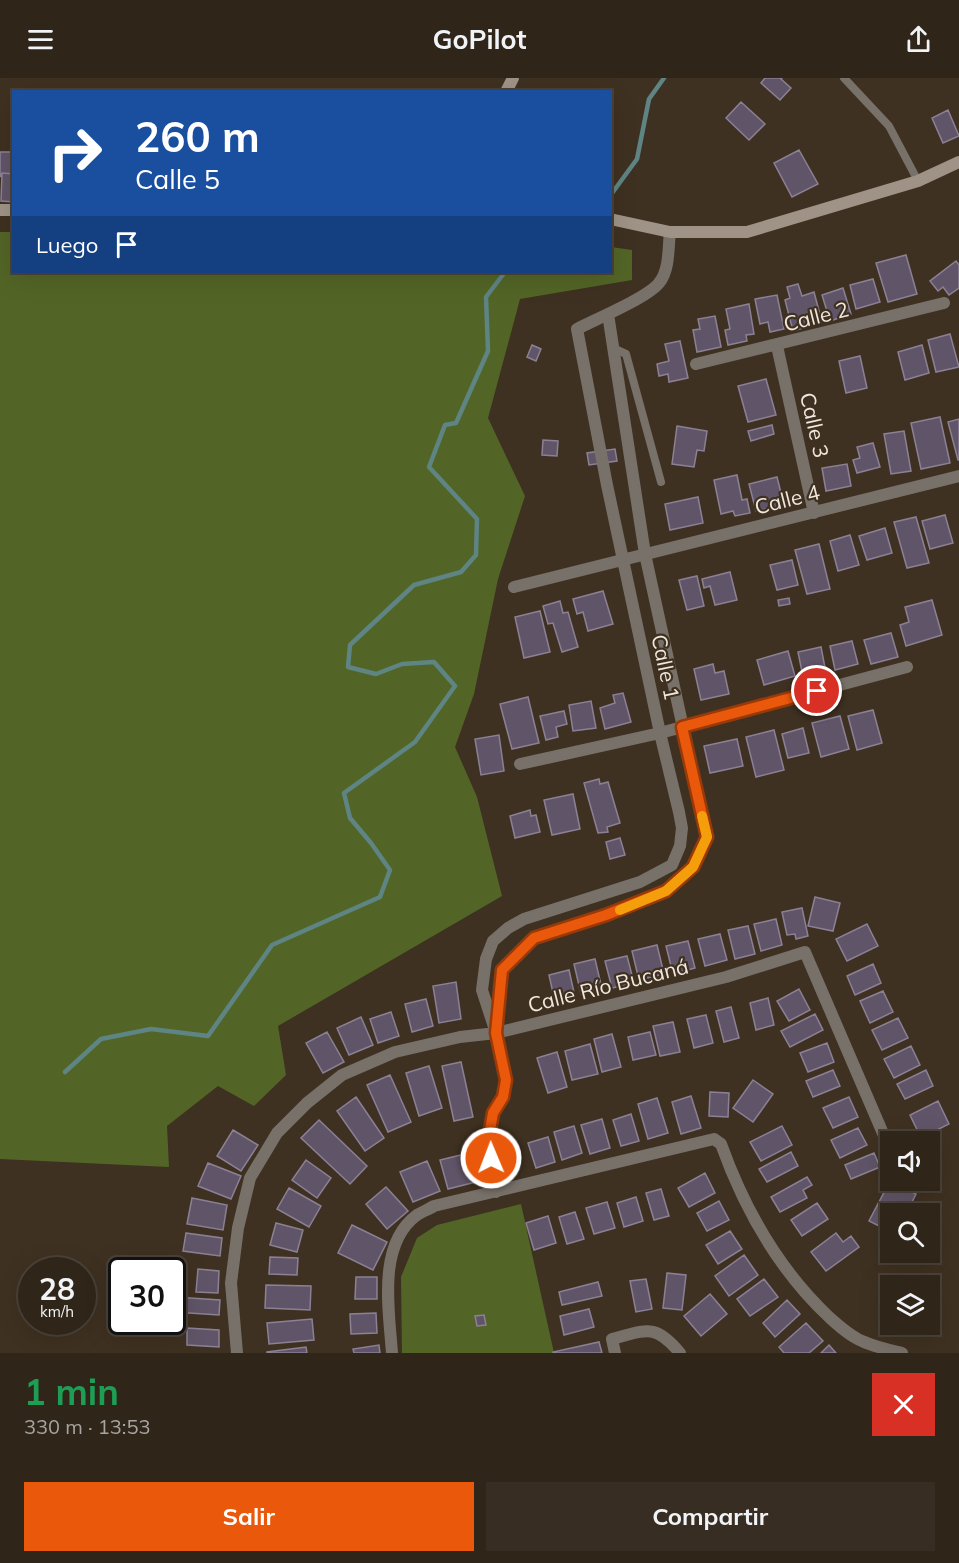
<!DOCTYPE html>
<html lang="es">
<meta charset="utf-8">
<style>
:root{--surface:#2f2519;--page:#372d22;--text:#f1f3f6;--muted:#a7a5a2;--line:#4a4238;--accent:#ea580c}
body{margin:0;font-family:Mulish,sans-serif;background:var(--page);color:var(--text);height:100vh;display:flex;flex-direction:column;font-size:22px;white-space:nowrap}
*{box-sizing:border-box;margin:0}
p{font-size:20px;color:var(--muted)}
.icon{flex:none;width:33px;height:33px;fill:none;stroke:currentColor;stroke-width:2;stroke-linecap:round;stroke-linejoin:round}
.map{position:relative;height:1275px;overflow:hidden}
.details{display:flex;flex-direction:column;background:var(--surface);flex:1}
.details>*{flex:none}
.banner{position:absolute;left:12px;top:12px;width:600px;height:183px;border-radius:0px;box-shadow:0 6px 24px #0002,0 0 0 2px var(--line);background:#1a4fa0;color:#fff;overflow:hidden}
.buttons{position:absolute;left:880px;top:1053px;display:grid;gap:12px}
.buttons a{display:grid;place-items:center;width:60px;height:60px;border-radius:0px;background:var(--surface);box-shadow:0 6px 24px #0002,0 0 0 2px var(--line);font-size:30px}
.speed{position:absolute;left:18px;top:1179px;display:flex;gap:12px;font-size:30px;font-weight:700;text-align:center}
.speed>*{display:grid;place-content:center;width:78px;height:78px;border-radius:50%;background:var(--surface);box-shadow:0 6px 24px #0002,0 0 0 2px var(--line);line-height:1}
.speed small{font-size:15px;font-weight:400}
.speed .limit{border:3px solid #111;border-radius:9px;background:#fff;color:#111}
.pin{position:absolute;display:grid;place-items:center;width:51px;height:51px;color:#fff;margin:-26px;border:3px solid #fff;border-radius:50%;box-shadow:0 2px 6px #0007}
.me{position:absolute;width:66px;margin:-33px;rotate:359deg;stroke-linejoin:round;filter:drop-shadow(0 0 4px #0008)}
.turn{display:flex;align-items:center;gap:21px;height:126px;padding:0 24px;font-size:27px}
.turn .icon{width:78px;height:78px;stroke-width:2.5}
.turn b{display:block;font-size:42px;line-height:51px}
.then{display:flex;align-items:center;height:57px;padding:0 24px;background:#0003;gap:12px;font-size:22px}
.round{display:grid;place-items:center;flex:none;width:63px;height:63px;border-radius:0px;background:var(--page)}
.head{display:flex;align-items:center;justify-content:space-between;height:102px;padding:0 24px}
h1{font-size:36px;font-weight:700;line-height:45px;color:#1e9e55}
.button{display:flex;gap:12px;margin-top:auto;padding:12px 24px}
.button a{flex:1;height:69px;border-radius:0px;background:var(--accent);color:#fff;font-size:24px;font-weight:700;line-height:69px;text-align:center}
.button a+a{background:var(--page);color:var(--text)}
header{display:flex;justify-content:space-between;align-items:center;height:78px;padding:0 24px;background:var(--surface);font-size:27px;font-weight:700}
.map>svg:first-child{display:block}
</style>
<header><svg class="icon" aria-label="menu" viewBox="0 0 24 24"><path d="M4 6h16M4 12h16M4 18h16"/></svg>GoPilot<svg class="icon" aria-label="share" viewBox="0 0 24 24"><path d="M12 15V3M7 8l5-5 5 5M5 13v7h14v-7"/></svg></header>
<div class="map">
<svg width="959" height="1275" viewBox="0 0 959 1275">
<rect width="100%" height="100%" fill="#3f3121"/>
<path fill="#526526" d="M0,154H13L14,194H610L611,169L632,172V202L520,221L488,340L525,418L498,501L474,616L455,669L477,719L502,818L278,948L286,997L254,1028L218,1008L167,1048L169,1089L0,1081Z
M521,1126L554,1275H402L401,1199L417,1160L437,1147Z"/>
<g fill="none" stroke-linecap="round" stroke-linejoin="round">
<path stroke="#5f8484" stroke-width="4.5" d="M610,118L637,81L649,21L664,0
M65,994L101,961L151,951L208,958L272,867L380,819L390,792L371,765L350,740L344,715L415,664L455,608L434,584L402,586L376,596L348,589L350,567L414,507L461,494L476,477L477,441L429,389L445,347L456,345L488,273L486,219L505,194"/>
</g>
<path fill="#605568" stroke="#8c8095" stroke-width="1.5" d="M765,0H782L781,1L791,10L780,22L761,5Z
M741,24L765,46L749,62L726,40Z
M948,32L959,58L943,65L932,40Z
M799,72L818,106L792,119L774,85Z
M0,74H14V96L2,95L0,99Z
M2,95L14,96V124L1,123Z
M906,177L917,216L888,224L876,185Z
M956,183L959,187V210L949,217L943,209L938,213L930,203Z
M873,201L880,224L856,231L850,207Z
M798,206L802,218L814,214L822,244L793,253L785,222L790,220L787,209Z
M843,210L851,236L830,243L822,217Z
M777,217L784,251L770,254L768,244L760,246L755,221Z
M749,226L754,256L746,257L747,263L728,267L725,252L730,251L726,231Z
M715,238L721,269L697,274L693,252L700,251L698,241Z
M950,256L959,289L936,294L928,262Z
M680,263L688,300L669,304L668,296L659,298L657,286L669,283L665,266Z
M532,267L541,271L536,283L527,279Z
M922,267L929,295L905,302L898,274Z
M860,278L867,310L846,315L839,283Z
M766,301L776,337L748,344L738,308Z
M940,339L950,385L921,391L911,345Z
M959,341V382H958L948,344Z
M772,347L774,356L751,363L748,353Z
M677,348L707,353L704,373L697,372L694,389L672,386Z
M904,353L911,393L891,396L884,356Z
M543,362L558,363L557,378L542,377Z
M873,365L880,389L857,395L853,382L860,380L857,369Z
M615,371L617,383L589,387L587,375Z
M847,386L851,408L826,413L822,390Z
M737,397L742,422L747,421L750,435L735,438L733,433L721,436L714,402Z
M777,399L784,427L756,433L749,406Z
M698,419L703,445L670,452L665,426Z
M945,437L953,465L930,471L922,443Z
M916,439L929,485L907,490L894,444Z
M885,450L892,475L867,482L859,458Z
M850,457L859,487L838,493L830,463Z
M819,466L830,511L807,516L795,472Z
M792,482L798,507L777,512L770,487Z
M730,494L737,522L715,527L710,508L704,510L702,501Z
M697,498L704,528L687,532L679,502Z
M603,513L613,546L588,553L583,534L577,536L573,521Z
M789,520L790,526L779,528L778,522Z
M932,522L942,557L906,568L900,547L909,544L905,529Z
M560,523L563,535L568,534L578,569L562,574L553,545L548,546L543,528Z
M540,533L550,574L524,580L515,539Z
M891,555L898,579L871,586L864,562Z
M852,563L858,586L835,592L830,568Z
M821,569L826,595L803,599L798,574Z
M788,573L795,598L764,607L757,582Z
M713,586L715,595L724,593L729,616L701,622L694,591Z
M623,615L631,644L605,651L600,630L615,625L613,617Z
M528,619L539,665L512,671L500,626Z
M591,623L596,650L573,653L569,627Z
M873,632L882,665L857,672L848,638Z
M564,633L567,646L556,649L558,659L546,662L540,638Z
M840,638L849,671L821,679L812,645Z
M803,650L809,675L788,680L782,656Z
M774,652L784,692L756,699L746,659Z
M499,657L504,693L481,697L475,661Z
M737,661L743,688L710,695L704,668Z
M599,701L600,706L608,704L620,745L607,749L608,754L598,755L584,705Z
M573,716L580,751L552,757L544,722Z
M530,732L531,738L536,737L540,754L515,760L510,738Z
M620,760L625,777L610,781L606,764Z
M815,819L840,825L833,853L808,848Z
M802,830L808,858L796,861L795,856L787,857L782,834Z
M776,841L782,867L761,873L754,846Z
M867,846L878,868L847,883L836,861Z
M748,848L755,876L735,881L728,852Z
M720,856L727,882L705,888L698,861Z
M688,863L695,890L673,896L666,868Z
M657,867L664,896L639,902L632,873Z
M627,878L634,905L612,910L605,883Z
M595,881L602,911L581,916L574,886Z
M873,886L881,905L855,917L847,898Z
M569,892L575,919L555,924L549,897Z
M456,904L461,941L439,945L433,908Z
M799,911L810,932L789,943L777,923Z
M883,913L893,934L870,945L860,923Z
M768,920L774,947L756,952L750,925Z
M426,921L433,948L412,954L405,926Z
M731,929L739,960L724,964L716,933Z
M391,934L399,958L378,965L370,941Z
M815,936L823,952L790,969L781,953Z
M706,937L713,965L694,970L687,941Z
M361,939L373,967L349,977L337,950Z
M898,940L908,960L882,972L872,952Z
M673,944L680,974L660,978L653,948Z
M327,954L344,984L323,995L306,965Z
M650,954L656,977L633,982L628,959Z
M612,956L621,989L602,994L594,961Z
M827,965L834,984L808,994L800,975Z
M590,966L598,996L572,1002L565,973Z
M911,968L920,987L894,1000L884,981Z
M557,974L567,1009L548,1015L537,980Z
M461,984L473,1039L454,1043L442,988Z
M429,988L442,1030L419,1038L406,995Z
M833,992L840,1008L813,1019L806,1003Z
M926,992L933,1008L905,1021L897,1006Z
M390,997L411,1044L388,1054L367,1007Z
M753,1002L773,1016L753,1044L733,1030Z
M710,1014L729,1015L728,1039L709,1038Z
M691,1018L701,1050L681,1056L672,1024Z
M356,1019L384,1060L365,1073L337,1033Z
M849,1019L858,1039L833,1050L823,1030Z
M657,1020L668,1055L648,1061L638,1026Z
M938,1023L949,1046L921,1060L910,1037Z
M631,1036L639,1063L621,1068L613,1042Z
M602,1041L610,1070L590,1076L581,1047Z
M319,1042L367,1088L350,1106L301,1060Z
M574,1048L582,1075L562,1082L554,1054Z
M782,1048L792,1067L761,1083L750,1064Z
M858,1050L867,1067L840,1080L831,1062Z
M233,1052L258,1067L241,1093L217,1078Z
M548,1059L555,1084L536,1090L528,1065Z
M791,1074L798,1088L767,1104L759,1091Z
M469,1075L476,1104L448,1111L440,1082Z
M874,1075L880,1089L851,1101L845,1087Z
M306,1082L331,1100L317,1120L292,1102Z
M427,1083L440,1113L413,1124L400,1094Z
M208,1085L241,1098L231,1121L198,1108Z
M705,1095L715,1115L689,1129L678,1110Z
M807,1099L812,1107L803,1112L807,1120L780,1134L771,1119Z
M890,1103L916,1116L906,1136H891V1154L869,1143Z
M386,1109L408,1133L387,1151L366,1126Z
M289,1110L321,1128L309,1149L277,1131Z
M661,1111L669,1138L654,1142L646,1115Z
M636,1119L643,1143L624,1149L617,1125Z
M192,1120L227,1127L223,1152L187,1146Z
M719,1123L729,1142L707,1153L697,1135Z
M607,1124L615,1150L594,1156L586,1130Z
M817,1125L828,1141L802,1158L791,1142Z
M575,1134L584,1161L567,1166L559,1139Z
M548,1138L556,1165L534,1172L526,1145Z
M276,1145L303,1152L297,1174L270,1167Z
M352,1147L387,1164L373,1192L338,1175Z
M730,1153L742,1171L718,1186L706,1167Z
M186,1155L222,1160L220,1178L183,1173Z
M836,1155L843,1164L851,1158L859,1169L826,1193L811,1174Z
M744,1177L758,1197L729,1218L715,1198Z
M270,1179L298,1180L297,1197L269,1196Z
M198,1191L219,1193L218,1215L196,1214Z
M667,1195L686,1197L682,1232L663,1230Z
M356,1199H377V1221H355Z
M646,1201L652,1231L636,1234L630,1203Z
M764,1201L778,1219L750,1238L737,1221Z
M598,1204L602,1218L562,1227L559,1214Z
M266,1207L311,1208L310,1232L265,1230Z
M710,1216L727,1236L701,1258L684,1238Z
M175,1219L220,1222L219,1237L174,1234Z
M787,1222L800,1236L775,1259L763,1245Z
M589,1231L594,1249L564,1257L560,1238Z
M376,1235L377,1255L351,1256L350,1236Z
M484,1237L486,1247L477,1248L475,1238Z
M312,1241L314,1262L269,1266L267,1245Z
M806,1245L823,1263L809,1275H784L779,1269Z
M187,1250L219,1252V1269L187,1267Z
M599,1264L602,1275H553V1274Z
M379,1267L380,1275H354L353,1271Z
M829,1267L836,1275H821Z
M306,1269L307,1275H267V1274Z"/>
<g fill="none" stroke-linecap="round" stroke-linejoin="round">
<path stroke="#787169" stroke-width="8" d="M844,0L889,48L918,103
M613,270L626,276L661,404"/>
<path stroke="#787169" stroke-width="12" d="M777,268L814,435
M696,286L944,225
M514,509L959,398
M520,686L660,655L907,589
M497,947L502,892L534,860L606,837L666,813L693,789L707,759L645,476L608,236
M496,1114L488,1064L493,1036L503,1019L506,1002L496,955L482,912L486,881L493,863L508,850L524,841L640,804L672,787L680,768L682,750L679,734L660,655L607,407L577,251C596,241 647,220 659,205C670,192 668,169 670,154
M237,1275L231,1205L238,1150L250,1100L277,1055L307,1025L342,997L395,974L460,959L496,955L726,899L805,874L891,1074
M392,1275C389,1232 377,1166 417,1137C422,1134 429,1131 434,1128L714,1061L721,1066C744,1130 779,1192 829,1239C839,1248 850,1258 862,1263C875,1269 889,1272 902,1275
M615,1275L612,1261C647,1252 655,1245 680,1275"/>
<path stroke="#9e9386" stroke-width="12" d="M506,14L513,0
M0,132H14
M610,141L670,154H747L918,103L959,84"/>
</g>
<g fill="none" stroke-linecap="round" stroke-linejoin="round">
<defs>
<path id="route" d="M491,1080L488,1064L493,1035L503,1019L506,1002L496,955L502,892L534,860L606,837L666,813L693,789L707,759L682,649L817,613"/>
</defs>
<use href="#route" stroke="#983908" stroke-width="15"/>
<use href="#route" stroke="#ea580c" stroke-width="10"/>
<path stroke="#f59e0b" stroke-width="10" d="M620,832L666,813L693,789L707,759L702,738"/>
</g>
<g text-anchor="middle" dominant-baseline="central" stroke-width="4.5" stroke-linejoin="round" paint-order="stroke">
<g font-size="21" fill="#f1e8de" stroke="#3f3121">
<text transform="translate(816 238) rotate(-14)">Calle 2</text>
<text transform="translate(815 347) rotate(77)">Calle 3</text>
<text transform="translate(787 421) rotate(-14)">Calle 4</text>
<text transform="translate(666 589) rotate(78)">Calle 1</text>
<text transform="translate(608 907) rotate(-14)">Calle Río Bucaná</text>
</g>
</g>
</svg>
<div class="buttons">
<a><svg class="icon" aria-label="sound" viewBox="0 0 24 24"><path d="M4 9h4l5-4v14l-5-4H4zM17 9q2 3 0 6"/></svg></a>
<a><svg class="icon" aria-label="search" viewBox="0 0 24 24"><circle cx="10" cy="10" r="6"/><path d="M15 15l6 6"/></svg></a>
<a><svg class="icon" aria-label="layers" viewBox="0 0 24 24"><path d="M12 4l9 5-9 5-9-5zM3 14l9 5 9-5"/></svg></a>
</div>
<div class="speed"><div>28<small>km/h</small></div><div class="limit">30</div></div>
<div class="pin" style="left:817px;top:613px;background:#d93025"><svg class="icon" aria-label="arrive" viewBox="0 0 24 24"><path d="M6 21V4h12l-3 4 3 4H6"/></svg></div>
<svg class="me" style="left:491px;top:1080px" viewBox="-20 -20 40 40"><circle r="17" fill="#ea580c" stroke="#fff" stroke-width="3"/><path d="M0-11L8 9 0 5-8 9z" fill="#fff"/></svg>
<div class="banner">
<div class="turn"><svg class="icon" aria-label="right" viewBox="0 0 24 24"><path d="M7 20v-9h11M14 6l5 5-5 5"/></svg><div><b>260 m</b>Calle 5</div></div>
<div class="then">Luego<svg class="icon" aria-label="arrive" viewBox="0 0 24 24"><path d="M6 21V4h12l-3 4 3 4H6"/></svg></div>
</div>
</div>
<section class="details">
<div class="head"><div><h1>1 min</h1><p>330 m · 13:53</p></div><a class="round" style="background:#d93025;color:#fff"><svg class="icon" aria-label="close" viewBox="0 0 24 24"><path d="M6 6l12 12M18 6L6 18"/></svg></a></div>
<div class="button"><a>Salir</a><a>Compartir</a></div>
</section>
